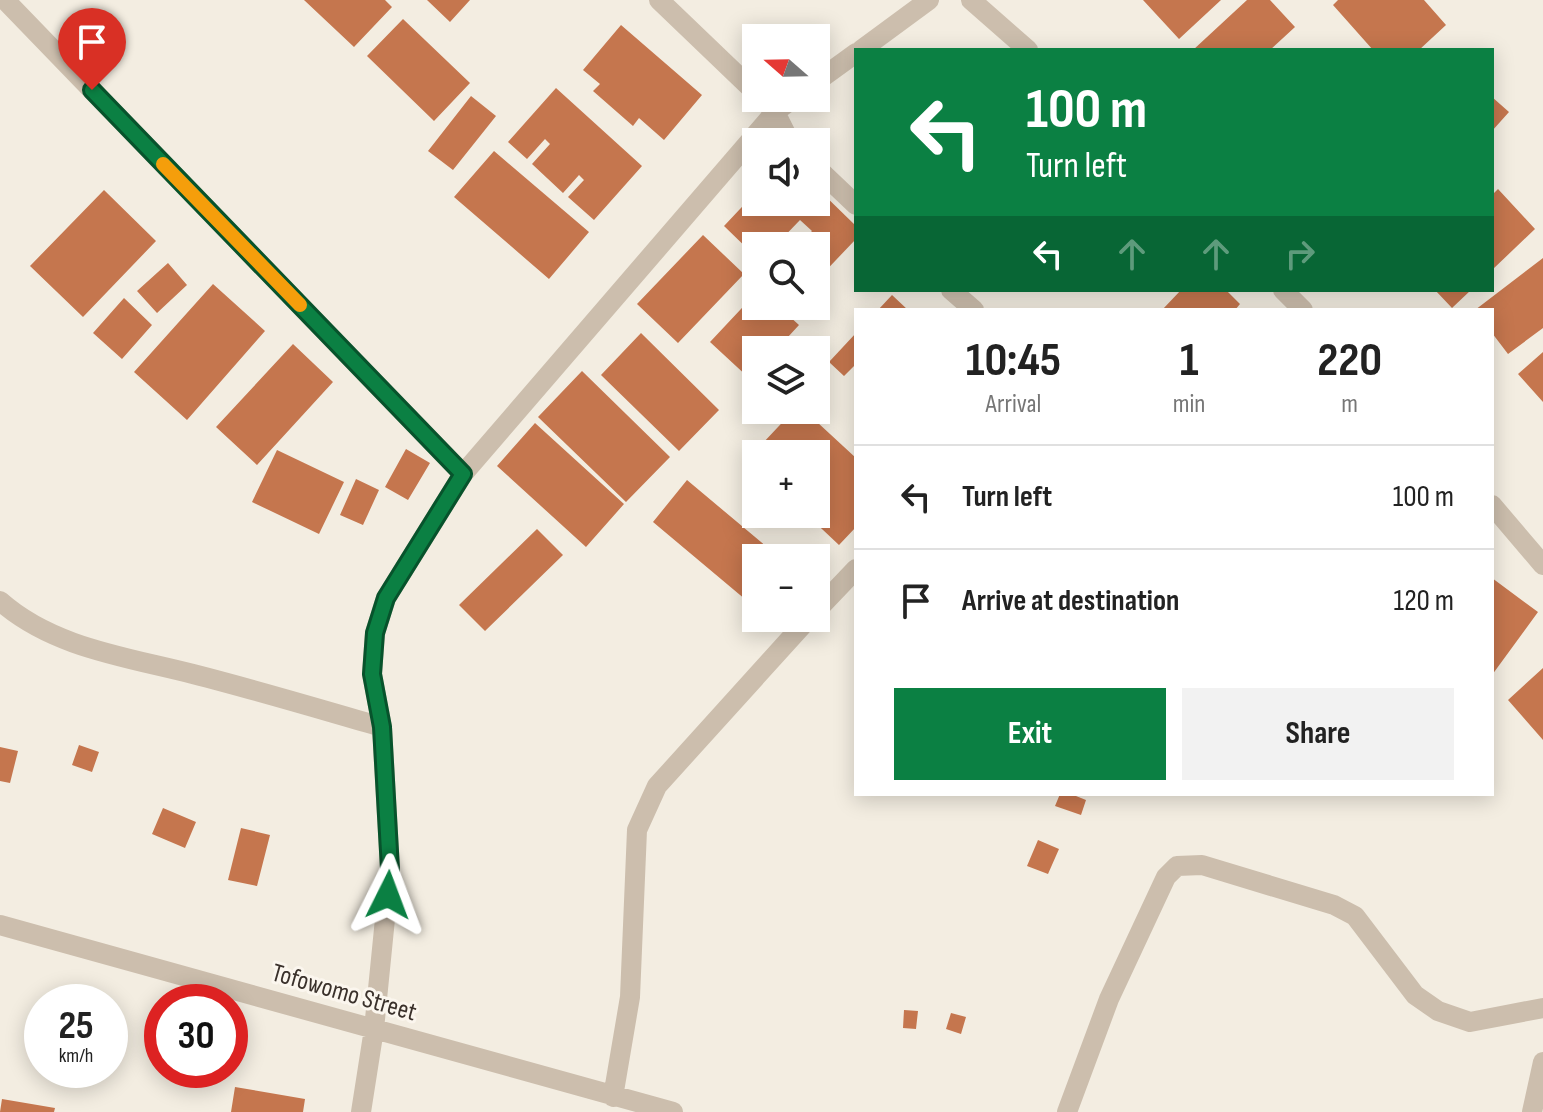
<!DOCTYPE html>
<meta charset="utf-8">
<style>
:root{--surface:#fff;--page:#f2f2f2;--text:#222;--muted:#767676;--line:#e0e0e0;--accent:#0b8043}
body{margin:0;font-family:"Sofia Sans Condensed",sans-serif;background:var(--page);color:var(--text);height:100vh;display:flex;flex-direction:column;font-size:30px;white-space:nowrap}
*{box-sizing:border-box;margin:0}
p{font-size:26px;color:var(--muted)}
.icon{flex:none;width:44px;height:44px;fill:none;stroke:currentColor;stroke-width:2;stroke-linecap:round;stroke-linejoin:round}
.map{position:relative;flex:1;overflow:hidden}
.details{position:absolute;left:854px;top:308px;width:640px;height:488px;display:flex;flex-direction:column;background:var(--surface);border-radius:0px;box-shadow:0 4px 20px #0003}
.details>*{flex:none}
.top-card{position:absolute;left:854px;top:48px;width:640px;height:244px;border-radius:0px;box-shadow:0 4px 20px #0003;background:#0b8043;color:#fff;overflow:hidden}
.needle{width:52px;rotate:290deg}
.controls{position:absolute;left:742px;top:24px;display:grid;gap:16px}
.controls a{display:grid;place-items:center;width:88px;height:88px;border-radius:0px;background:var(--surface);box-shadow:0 4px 20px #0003;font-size:40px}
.speed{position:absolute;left:24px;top:984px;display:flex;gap:16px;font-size:40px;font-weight:700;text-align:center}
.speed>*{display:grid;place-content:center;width:104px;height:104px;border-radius:50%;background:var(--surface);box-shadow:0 4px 20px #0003;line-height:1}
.speed small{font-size:20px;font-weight:400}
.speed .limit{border:12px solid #d22;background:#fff;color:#111}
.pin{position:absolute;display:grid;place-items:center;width:68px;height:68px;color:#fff;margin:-82px -34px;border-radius:50% 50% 50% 0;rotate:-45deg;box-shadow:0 0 8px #0007}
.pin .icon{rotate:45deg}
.me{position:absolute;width:88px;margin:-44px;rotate:3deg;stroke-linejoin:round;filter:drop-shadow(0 0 6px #0008)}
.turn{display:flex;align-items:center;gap:28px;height:168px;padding:0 40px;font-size:36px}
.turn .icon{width:104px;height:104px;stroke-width:2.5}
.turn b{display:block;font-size:56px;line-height:68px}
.lanes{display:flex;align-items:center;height:76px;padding:0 40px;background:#0003;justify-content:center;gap:40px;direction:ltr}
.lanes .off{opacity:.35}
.eta{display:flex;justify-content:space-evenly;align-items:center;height:136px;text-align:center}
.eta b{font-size:48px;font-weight:700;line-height:56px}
.cta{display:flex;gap:16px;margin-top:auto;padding:16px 40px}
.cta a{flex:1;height:92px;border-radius:0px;background:var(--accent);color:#fff;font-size:32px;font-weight:700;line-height:92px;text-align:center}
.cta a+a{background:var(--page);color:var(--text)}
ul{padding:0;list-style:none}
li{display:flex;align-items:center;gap:24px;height:104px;padding:0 40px;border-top:2px solid var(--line)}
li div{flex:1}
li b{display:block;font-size:30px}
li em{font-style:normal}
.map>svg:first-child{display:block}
</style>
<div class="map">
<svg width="1543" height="1112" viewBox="0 0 1543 1112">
<rect width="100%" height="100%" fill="#f3ede1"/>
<path fill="#c5764e" d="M304,0H385L392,7L354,47Z
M427,0H470L450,22Z
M1143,0H1221L1179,39Z
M1247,0H1270L1295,27L1270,50H1193Z
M1338,0H1424L1446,25L1419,50H1373L1333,5Z
M403,19L470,83L434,121L367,56Z
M621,25L702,95L664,140L639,118L633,126L593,91L600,84L583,70Z
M556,88L642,166L594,220L568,197L584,180L579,175L563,193L532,164L550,144L545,139L527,159L508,142Z
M471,96L496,116L453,170L428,151Z
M1492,97L1509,112L1492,131Z
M494,151L589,232L549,279L454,197Z
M816,187L856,226V239L816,281V246H798L812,231L800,220L775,246H756V257L724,226L756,192V202H816Z
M1498,189L1535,229L1492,270V195Z
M104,190L156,241L83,317L30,266Z
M703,235L744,274L678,343L637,304Z
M1543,258V328L1508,354L1492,333V310H1475Z
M168,263L187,285L157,313L137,291Z
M213,284L265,331L187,420L134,372Z
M1181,290H1226L1240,304L1235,310H1162Z
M1435,290H1471L1452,308Z
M756,293V306H778L799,325L776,350H756V372L750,379L710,342Z
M892,295L908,310H878Z
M124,298L152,325L122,359L93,333Z
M641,333L719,410L679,451L601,375Z
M856,333V364L844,376L829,362Z
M293,344L333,382L257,465L216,427Z
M1543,352V402L1518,374Z
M582,371L670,457L626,502L538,417Z
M794,410H804L856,458V527L839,545L806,514H816V454H770L761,445Z
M535,423L624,504L586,547L497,466Z
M406,449L430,463L408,500L385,487Z
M277,450L344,482L319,534L252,502Z
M356,479L379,490L363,525L340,515Z
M687,480L780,558H756V588L746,600L653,522Z
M537,529L563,555L485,631L459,605Z
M1492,578L1538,612L1492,675Z
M1543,668V740L1508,700Z
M79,745L99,752L92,772L72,765Z
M0,747L18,751L10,783L0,781Z
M1060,794H1071L1086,800L1081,815L1055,806Z
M163,808L196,822L185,848L152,834Z
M241,828L270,835L257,886L228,880Z
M1038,840L1059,849L1048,874L1027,866Z
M904,1010L918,1011L916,1029L903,1028Z
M951,1013L966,1017L961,1034L946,1029Z
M235,1087L305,1099L303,1112H231Z
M2,1099L55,1108L54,1112H0Z"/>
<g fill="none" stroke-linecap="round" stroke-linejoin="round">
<path stroke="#ccbead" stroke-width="20" d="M5,0L463,474
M659,0L756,93
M971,0L1028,50
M861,50L929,0
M816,82L856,53
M768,105L775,112L790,142
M816,167L856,205
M951,290L974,310
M1283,290L1303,310
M1492,505L1543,565
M0,601C53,648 127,657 193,674C256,690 319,709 382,727
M816,611L856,569
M0,925L673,1112
M613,1097L630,997L637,830L657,786L809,618
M361,1112L374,1029L390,869L382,727L372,674L375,633L386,598L463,474L775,112L794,98
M1067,1112L1109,999L1166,877L1177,866L1202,865L1334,905L1355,916L1415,995L1438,1011L1470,1022L1543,1008
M1532,1112L1543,1062"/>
</g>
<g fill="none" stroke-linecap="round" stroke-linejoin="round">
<defs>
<path id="route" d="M92,90L463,474L386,598L375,633L372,674L382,727L390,869L388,895"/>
</defs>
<use href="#route" stroke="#07532c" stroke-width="20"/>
<use href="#route" stroke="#0b8043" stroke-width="14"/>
<path stroke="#f59e0b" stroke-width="14" d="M163,164L300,305"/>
</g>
<g text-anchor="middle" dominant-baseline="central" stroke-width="6" stroke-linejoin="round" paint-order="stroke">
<g font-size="26" fill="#3a312b" stroke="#fbf6ee">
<text transform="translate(344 993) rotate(16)">Tofowomo Street</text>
</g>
</g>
</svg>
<div class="controls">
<a><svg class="needle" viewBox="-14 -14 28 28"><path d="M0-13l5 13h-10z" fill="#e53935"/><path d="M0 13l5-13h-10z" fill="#767676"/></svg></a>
<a><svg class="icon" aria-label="sound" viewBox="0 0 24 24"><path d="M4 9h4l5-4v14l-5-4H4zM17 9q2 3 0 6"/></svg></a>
<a><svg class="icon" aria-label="search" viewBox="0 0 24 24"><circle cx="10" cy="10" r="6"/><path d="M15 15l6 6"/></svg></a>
<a><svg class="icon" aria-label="layers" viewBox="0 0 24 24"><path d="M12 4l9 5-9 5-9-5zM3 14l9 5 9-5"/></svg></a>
<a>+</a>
<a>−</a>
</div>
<div class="speed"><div>25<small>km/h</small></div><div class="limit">30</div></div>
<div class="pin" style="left:92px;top:90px;background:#d93025"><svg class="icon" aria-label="arrive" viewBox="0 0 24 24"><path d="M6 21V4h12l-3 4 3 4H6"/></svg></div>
<svg class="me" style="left:388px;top:895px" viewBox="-20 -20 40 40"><path d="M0-17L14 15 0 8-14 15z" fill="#0b8043" stroke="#fff" stroke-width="4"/></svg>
<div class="top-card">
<div class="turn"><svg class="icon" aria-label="left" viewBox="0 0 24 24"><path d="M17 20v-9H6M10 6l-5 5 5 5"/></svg><div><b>100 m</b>Turn left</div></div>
<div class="lanes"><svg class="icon" aria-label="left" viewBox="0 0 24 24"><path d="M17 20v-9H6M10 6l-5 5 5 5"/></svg><svg class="icon off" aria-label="ahead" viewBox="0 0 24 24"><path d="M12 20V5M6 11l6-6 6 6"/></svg><svg class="icon off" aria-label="ahead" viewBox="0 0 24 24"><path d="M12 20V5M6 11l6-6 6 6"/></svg><svg class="icon off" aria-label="right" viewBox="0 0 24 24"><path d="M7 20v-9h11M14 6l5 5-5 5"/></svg></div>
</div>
<section class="details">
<div class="eta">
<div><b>10:45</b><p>Arrival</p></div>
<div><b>1</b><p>min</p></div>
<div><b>220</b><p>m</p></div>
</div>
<ul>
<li><svg class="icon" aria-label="left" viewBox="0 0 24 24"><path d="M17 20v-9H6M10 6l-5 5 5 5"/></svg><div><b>Turn left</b></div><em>100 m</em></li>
<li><svg class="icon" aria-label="arrive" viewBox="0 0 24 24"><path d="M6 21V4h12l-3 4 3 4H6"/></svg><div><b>Arrive at destination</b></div><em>120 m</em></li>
</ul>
<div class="cta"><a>Exit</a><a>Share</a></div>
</section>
</div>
